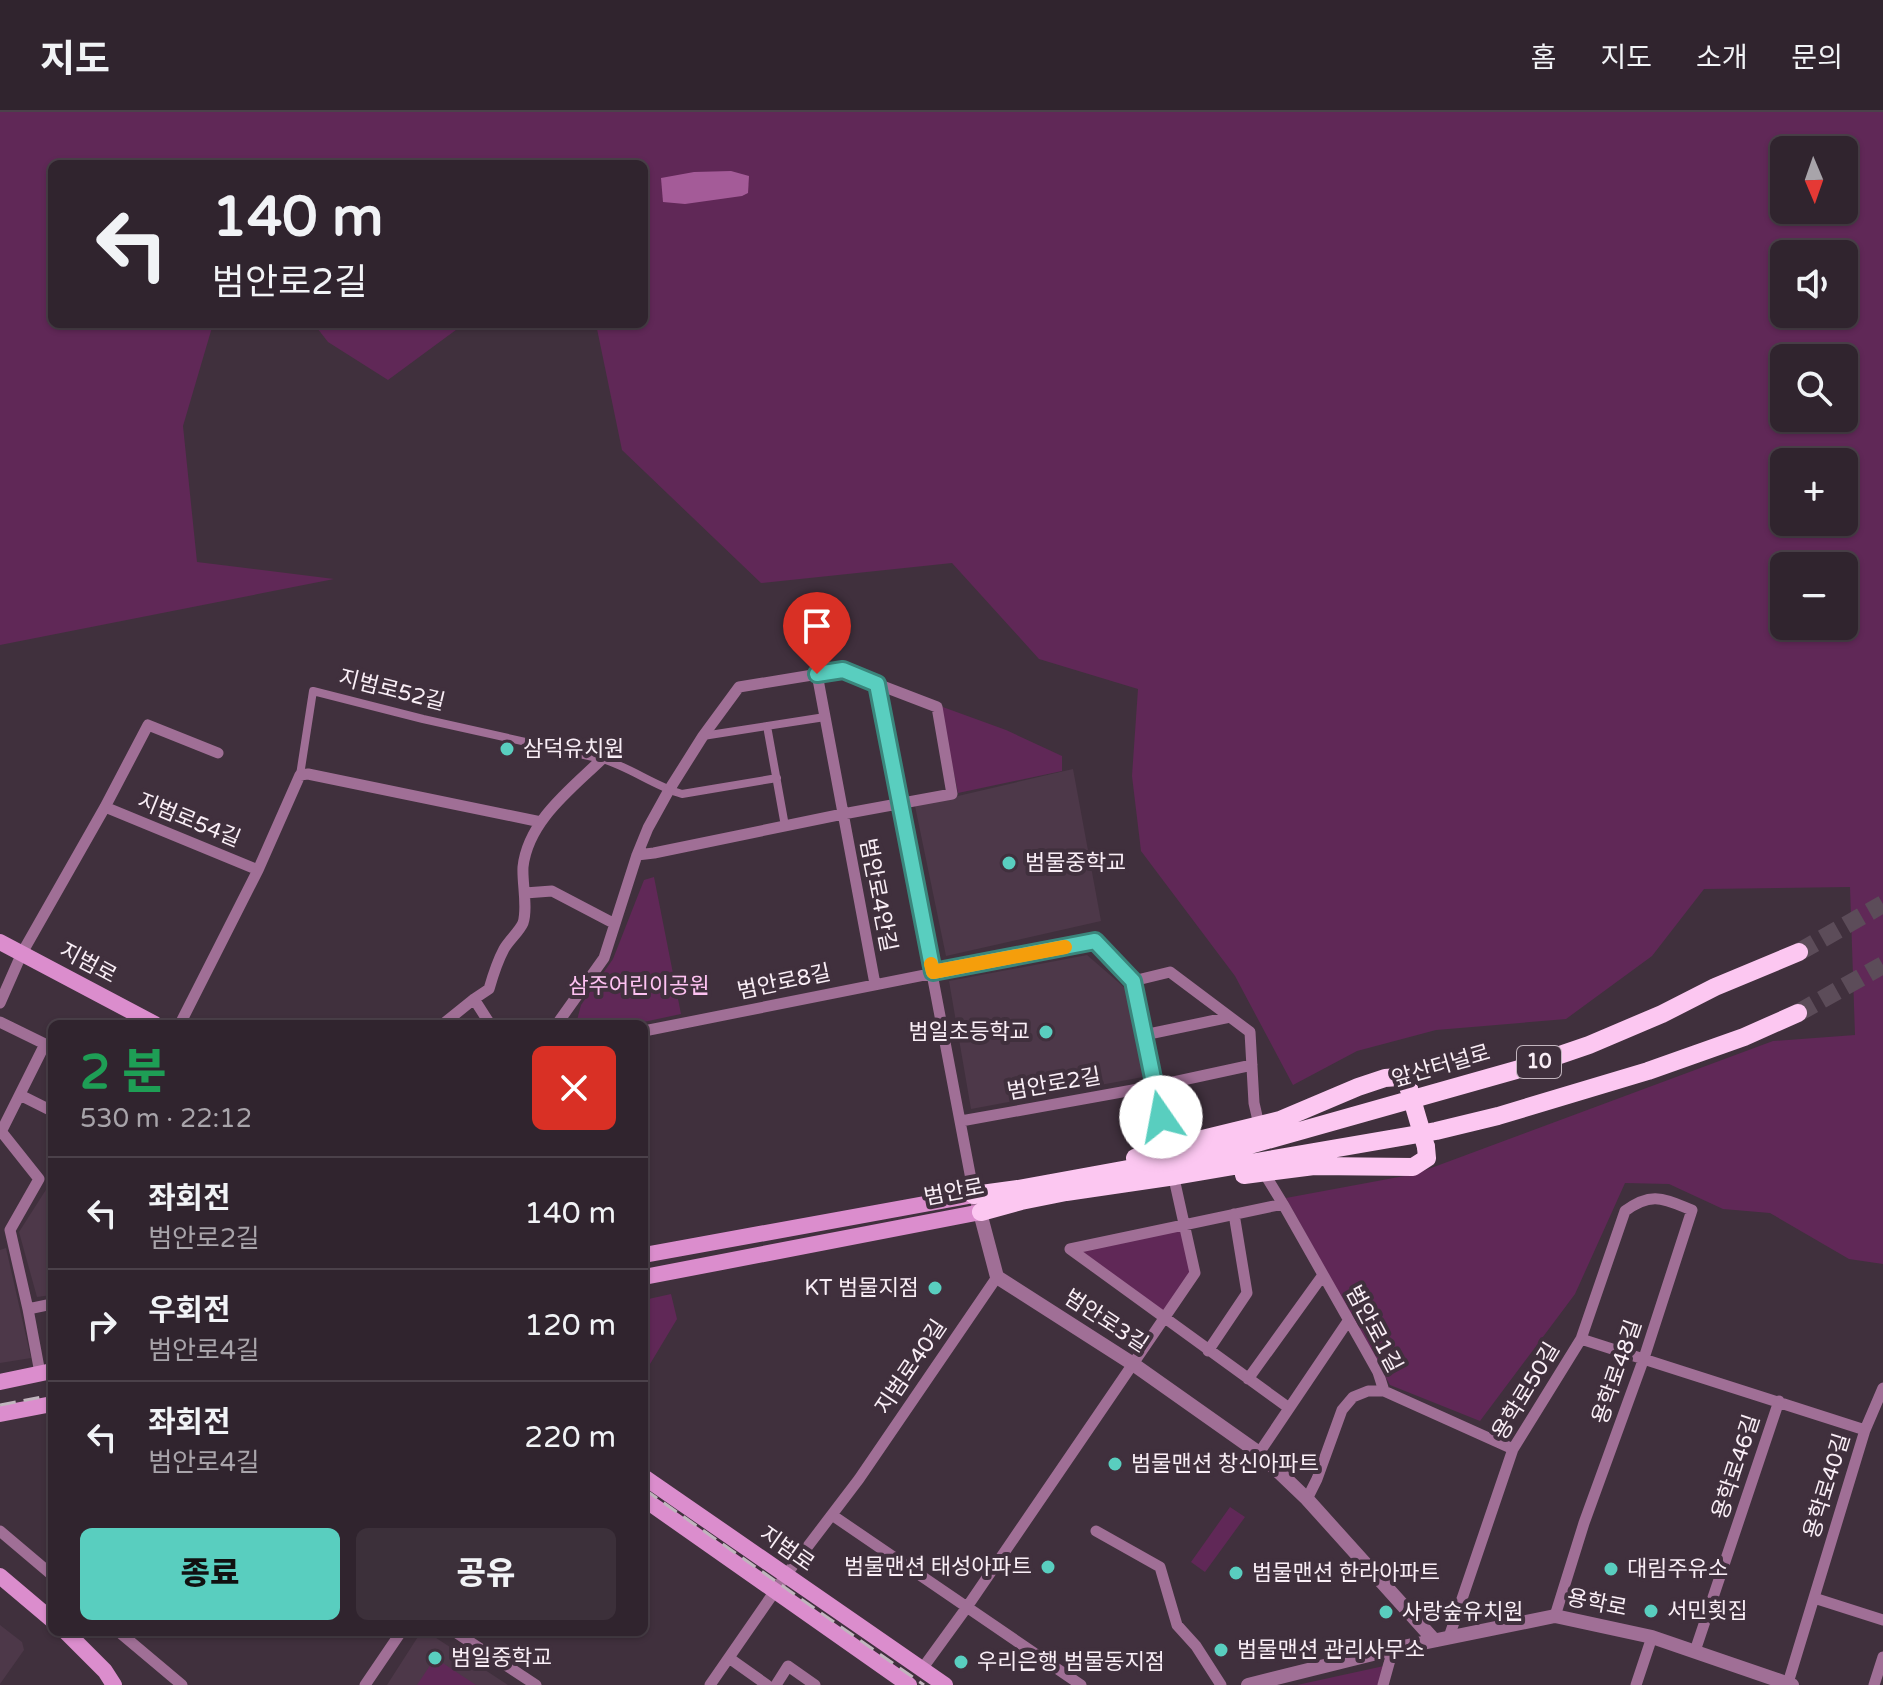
<!DOCTYPE html>
<html lang="ko">
<meta charset="utf-8">
<style>
:root{--surface:#30242e;--page:#3c303a;--text:#f1f3f6;--muted:#a8a4aa;--line:#4b414a;--accent:#59cebf}
body{margin:0;font-family:"Varela Round","Noto Sans KR",sans-serif;background:var(--page);color:var(--text);height:100vh;display:flex;flex-direction:column;font-size:30px;white-space:nowrap}
*{box-sizing:border-box;margin:0}
p{font-size:26px;color:var(--muted)}
.icon{flex:none;width:44px;height:44px;fill:none;stroke:currentColor;stroke-width:2;stroke-linecap:round;stroke-linejoin:round}
.map{position:relative;flex:1;overflow:hidden}
.sheet{position:absolute;left:48px;top:908px;width:600px;height:616px;display:flex;flex-direction:column;background:var(--surface);border-radius:12px;box-shadow:0 2px 6px #0004,0 0 0 2px var(--line)}
.sheet>*{flex:none}
.guide{position:absolute;left:48px;top:48px;width:600px;height:168px;border-radius:12px;box-shadow:0 2px 6px #0004,0 0 0 2px var(--line);background:#30242e;color:var(--text);overflow:hidden}
.needle{width:52px;rotate:178deg}
.controls{position:absolute;left:1770px;top:24px;display:grid;gap:16px}
.controls a{display:grid;place-items:center;width:88px;height:88px;border-radius:12px;background:var(--surface);box-shadow:0 2px 6px #0004,0 0 0 2px var(--line);font-size:40px}
.pin{position:absolute;display:grid;place-items:center;width:68px;height:68px;color:#fff;margin:-82px -34px;border-radius:50% 50% 50% 0;rotate:-45deg;box-shadow:0 0 8px #0007}
.pin .icon{rotate:45deg}
.me{position:absolute;width:88px;margin:-44px;rotate:348deg;stroke-linejoin:round;filter:drop-shadow(0 0 6px #0008)}
.turn{display:flex;align-items:center;gap:28px;height:168px;padding:0 32px;font-size:36px}
.turn .icon{width:104px;height:104px;stroke-width:2.5}
.turn b{display:block;font-size:56px;line-height:68px}
.round{display:grid;place-items:center;flex:none;width:84px;height:84px;border-radius:12px;background:var(--page)}
.headline{display:flex;align-items:center;justify-content:space-between;height:136px;padding:0 32px}
h1{font-size:48px;font-weight:800;line-height:60px;color:#1e9e55}
.action{display:flex;gap:16px;margin-top:auto;padding:16px 32px}
.action a{flex:1;height:92px;border-radius:12px;background:var(--accent);color:#111;font-size:32px;font-weight:800;line-height:92px;text-align:center}
.action a+a{background:var(--page);color:var(--text)}
ul{padding:0;list-style:none}
li{display:flex;align-items:center;gap:24px;height:112px;padding:0 32px;border-top:2px solid var(--line)}
li div{flex:1}
li b{display:block;font-size:30px}
li em{font-style:normal}
header{display:flex;align-items:center;gap:48px;box-sizing:border-box;height:112px;padding:0 40px;background:var(--surface);border-bottom:2px solid var(--line)}
header strong{font-size:38px}
nav{display:flex;gap:44px;margin-inline-start:auto;font-size:28px}
.map>svg:first-child{display:block}
</style>
<header>
<strong>지도</strong>
<nav><a>홈</a><a>지도</a><a>소개</a><a>문의</a></nav>
</header>
<div class="map">
<svg width="1883" height="1573" viewBox="0 0 1883 1573">
<rect width="100%" height="100%" fill="#40303d"/>
<path fill="#4d3849" d="M1073,657L1101,809L946,844L915,694Z
M1087,843L1125,876L1143,965L971,997L949,869Z
M52,1072V1183L37,1185L19,1120L49,1073Z
M6,1136L31,1246L0,1251V1138Z
M0,1513L22,1530L24,1538L0,1572Z
M421,1520H427L508,1573H387Z"/>
<path fill="#602857" fill-rule="evenodd" d="M0,0H1883V1152L1849,1147L1770,1101L1723,1097L1669,1072L1625,1071L1575,1182L1480,1309L1390,1273L1286,1086L1415,1062L1773,929L1855,923L1850,775L1704,777L1652,844L1566,907L1436,918L1357,939L1293,973L1235,864L1141,739L1132,664L1138,577L1039,547L952,451L761,471L622,338L596,212H644V52H52V212H213L183,314L197,450L334,467L0,533ZM1784,38H1844V98H1784ZM1784,142H1844V202H1784ZM1784,246H1844V306H1784ZM1784,350H1844V410H1784ZM1784,454H1844V514H1784Z
M314,212H464L388,268L328,230Z
M940,594L1006,618L1062,644V659L958,681Z
M654,765L681,902L634,912H576L581,893L613,847L644,768Z
M1180,1117L1191,1161L1162,1200L1084,1141V1139Z
M671,1182L677,1207L644,1262V1188Z
M1230,1395L1245,1405L1205,1460L1191,1450Z
M435,1546L476,1573H417Z
M1384,1554L1378,1573H1297Z"/>
<path fill="#a45b98" d="M731,59L749,64L748,81L742,84L685,92L663,90L661,66L694,60Z"/>
<g fill="none" stroke-linecap="round" stroke-linejoin="round">
<path stroke="#5c4c59" stroke-width="18" stroke-dasharray="18 9" stroke-linecap="butt" d="M1799,840L1883,792
M1798,901L1883,853"/>
<path stroke="#a06f96" stroke-width="8" d="M767,614L785,714
M703,624L825,605
M300,663L313,579L423,607L602,647C630,655 654,674 682,682L777,666"/>
<path stroke="#a06f96" stroke-width="11" d="M817,562L875,872
M105,695L258,758
M637,743L654,741L843,702L952,682L937,595L877,572
M525,781L552,779L615,812
M1133,869L1170,860L1250,920L1254,991L1259,1013
M474,887L490,912
M0,891L22,841L105,695L148,613L218,641
M0,910L51,935
M180,912L258,758L300,663L308,662L541,710
M443,912L474,887L489,877C493,863 497,850 504,837C509,828 519,820 523,811C528,796 522,771 523,755C528,709 571,677 602,647
M557,912L604,846L637,743L648,716L669,678L703,624L739,575L843,558L877,572L974,1083
M644,919L1095,829L1133,869L1168,1036
M1144,923L1230,905
M20,983L52,999
M961,1009L1155,974L1252,953
M0,1018L39,1067
M1,1020L45,932
M39,1067L10,1118L28,1197L40,1261
M1283,1092L1364,1235L1378,1260L1384,1279L1513,1337
M1070,1137L1289,1296
M1070,1137L1283,1092L1264,1061
M28,1197L52,1192
M1581,1227L1865,1318
M1208,1239L1247,1181L1234,1102
M1248,1267L1323,1163
M1259,1341L1348,1209
M1307,1387L1317,1367L1342,1298L1353,1285L1368,1279H1384
M832,1403L1081,1573
M0,1419L52,1463
M1096,1419L1160,1455L1177,1513L1196,1534L1221,1573
M1814,1486L1883,1508
M119,1520L182,1573
M455,1520L536,1573
M1449,1525L1513,1337L1581,1227L1625,1099C1652,1079 1664,1087 1692,1098L1644,1246L1584,1411L1555,1504
M1695,1539L1779,1289
M729,1546L767,1573
M922,1557L967,1495L1195,1161L1175,1071
M1788,1571L1865,1318L1883,1276
M365,1573L401,1520
M710,1573L786,1463L859,1367L997,1165
M776,1573L788,1554L815,1573
M1383,1573L1393,1537
M1636,1573L1652,1525
M1874,1573L1883,1545"/>
<path stroke="#a06f96" stroke-width="14" d="M978,1093L997,1165L1133,1252L1259,1341L1307,1387L1434,1528
M1248,1573L1393,1537L1555,1504L1652,1525L1792,1573"/>
<path stroke="#db8dcd" stroke-width="16" d="M0,830L155,912
M644,1143L974,1083
M644,1165L981,1100
M0,1270L52,1259
M0,1302L52,1292
M644,1365L945,1573
M644,1387L909,1573
M0,1464L52,1508
M66,1520L105,1559L114,1573"/>
<path stroke="#fcc7f1" stroke-width="18" d="M1135,1046L1153,1039L1280,1008L1358,975L1385,966L1398,965L1404,968L1409,977
M1244,1063L1314,1054L1413,1055L1427,1046L1426,1035
M974,1083L1018,1077L1232,1038L1516,958L1589,933L1662,902L1715,875L1799,840
M981,1100L1021,1089L1066,1080L1175,1064L1436,1019L1498,1004L1648,959L1744,925L1798,901"/>
<path stroke="#c1b5be" stroke-width="3" stroke-dasharray="16 8" stroke-linecap="butt" d="M0,1293L52,1283
M644,1377L924,1573"/>
<path stroke="#fcc7f1" stroke-width="18" d="M1409,977L1426,1035"/>
</g>
<g fill="none" stroke-linecap="round" stroke-linejoin="round">
<defs>
<path id="route" d="M817,562L843,558L877,572L933,860L1095,829L1133,869L1161,1005"/>
</defs>
<use href="#route" stroke="#3a867c" stroke-width="20"/>
<use href="#route" stroke="#59cebf" stroke-width="14"/>
<path stroke="#f59e0b" stroke-width="14" d="M931,852L933,860L1065,835"/>
</g>
<g fill="#59cebf" stroke="#40303d" stroke-width="3">
<circle cx="507" cy="637" r="8"/>
<circle cx="1009" cy="751" r="8"/>
<circle cx="1046" cy="920" r="8"/>
<circle cx="935" cy="1176" r="8"/>
<circle cx="1115" cy="1352" r="8"/>
<circle cx="1048" cy="1455" r="8"/>
<circle cx="1611" cy="1457" r="8"/>
<circle cx="1236" cy="1461" r="8"/>
<circle cx="1651" cy="1499" r="8"/>
<circle cx="1386" cy="1500" r="8"/>
<circle cx="1221" cy="1538" r="8"/>
<circle cx="435" cy="1546" r="8"/>
<circle cx="961" cy="1550" r="8"/>
</g>
<g text-anchor="middle" dominant-baseline="central" stroke-width="8" stroke-linejoin="round" paint-order="stroke">
<rect fill="#40303d" stroke="#c2b5be" stroke-width="2" x="1517" y="934" width="44" height="32" rx="6"/>
<g font-size="20" font-weight="bold" fill="#f9eef6">
<text x="1539" y="950">10</text>
</g>
<g font-size="22" fill="#f9eef6" stroke="#40303d">
<text transform="translate(392 578) rotate(14)">지범로52길</text>
<text transform="translate(189 708) rotate(22)">지범로54길</text>
<text transform="translate(878 783) rotate(79)">범안로4안길</text>
<text transform="translate(88 851) rotate(28)">지범로</text>
<text transform="translate(784 870) rotate(-12)">범안로8길</text>
<text transform="translate(1441 954) rotate(-16)">앞산터널로</text>
<text transform="translate(1054 972) rotate(-10)">범안로2길</text>
<text transform="translate(954 1080) rotate(-11)">범안로</text>
<text transform="translate(1106 1209) rotate(33)">범안로3길</text>
<text transform="translate(1374 1217) rotate(62)">범안로1길</text>
<text transform="translate(911 1255) rotate(-56)">지범로40길</text>
<text transform="translate(1617 1260) rotate(-71)">용학로48길</text>
<text transform="translate(1526 1279) rotate(-59)">용학로50길</text>
<text transform="translate(1736 1355) rotate(-72)">용학로46길</text>
<text transform="translate(1827 1374) rotate(-73)">용학로40길</text>
<text transform="translate(787 1437) rotate(35)">지범로</text>
<text transform="translate(1597 1491) rotate(11)">용학로</text>
</g>
<g font-size="22" fill="#f9eef6" stroke="#40303d" text-anchor="start">
<text x="523" y="637">삼덕유치원</text>
<text x="1025" y="751">범물중학교</text>
<text x="1030" y="920" text-anchor="end">범일초등학교</text>
<text x="919" y="1176" text-anchor="end">KT 범물지점</text>
<text x="1131" y="1352">범물맨션 창신아파트</text>
<text x="1032" y="1455" text-anchor="end">범물맨션 태성아파트</text>
<text x="1627" y="1457">대림주유소</text>
<text x="1252" y="1461">범물맨션 한라아파트</text>
<text x="1667" y="1499">서민횟집</text>
<text x="1402" y="1500">사랑숲유치원</text>
<text x="1237" y="1538">범물맨션 관리사무소</text>
<text x="451" y="1546">범일중학교</text>
<text x="977" y="1550">우리은행 범물동지점</text>
</g>
<g font-size="22" fill="#fec2f2" stroke="#40303d">
<text x="639" y="874">삼주어린이공원</text>
</g>
</g>
</svg>
<div class="controls">
<a><svg class="needle" viewBox="-14 -14 28 28"><path d="M0-13l5 13h-10z" fill="#e53935"/><path d="M0 13l5-13h-10z" fill="#a8a4aa"/></svg></a>
<a><svg class="icon" aria-label="sound" viewBox="0 0 24 24"><path d="M4 9h4l5-4v14l-5-4H4zM17 9q2 3 0 6"/></svg></a>
<a><svg class="icon" aria-label="search" viewBox="0 0 24 24"><circle cx="10" cy="10" r="6"/><path d="M15 15l6 6"/></svg></a>
<a>+</a>
<a>−</a>
</div>
<div class="pin" style="left:817px;top:562px;background:#d93025"><svg class="icon" aria-label="arrive" viewBox="0 0 24 24"><path d="M6 21V4h12l-3 4 3 4H6"/></svg></div>
<svg class="me" style="left:1161px;top:1005px" viewBox="-20 -20 40 40"><circle r="19" fill="#fff"/><path d="M0-13L10 11 0 6-10 11z" fill="#59cebf"/></svg>
<div class="guide">
<div class="turn"><svg class="icon" aria-label="left" viewBox="0 0 24 24"><path d="M17 20v-9H6M10 6l-5 5 5 5"/></svg><div><b>140 m</b>범안로2길</div></div>
</div>
<section class="sheet">
<div class="headline"><div><h1>2 분</h1><p>530 m · 22:12</p></div><a class="round" style="background:#d93025;color:#fff"><svg class="icon" aria-label="close" viewBox="0 0 24 24"><path d="M6 6l12 12M18 6L6 18"/></svg></a></div>
<ul>
<li><svg class="icon" aria-label="left" viewBox="0 0 24 24"><path d="M17 20v-9H6M10 6l-5 5 5 5"/></svg><div><b>좌회전</b><p>범안로2길</p></div><em>140 m</em></li>
<li><svg class="icon" aria-label="right" viewBox="0 0 24 24"><path d="M7 20v-9h11M14 6l5 5-5 5"/></svg><div><b>우회전</b><p>범안로4길</p></div><em>120 m</em></li>
<li><svg class="icon" aria-label="left" viewBox="0 0 24 24"><path d="M17 20v-9H6M10 6l-5 5 5 5"/></svg><div><b>좌회전</b><p>범안로4길</p></div><em>220 m</em></li>
</ul>
<div class="action"><a>종료</a><a>공유</a></div>
</section>
</div>
